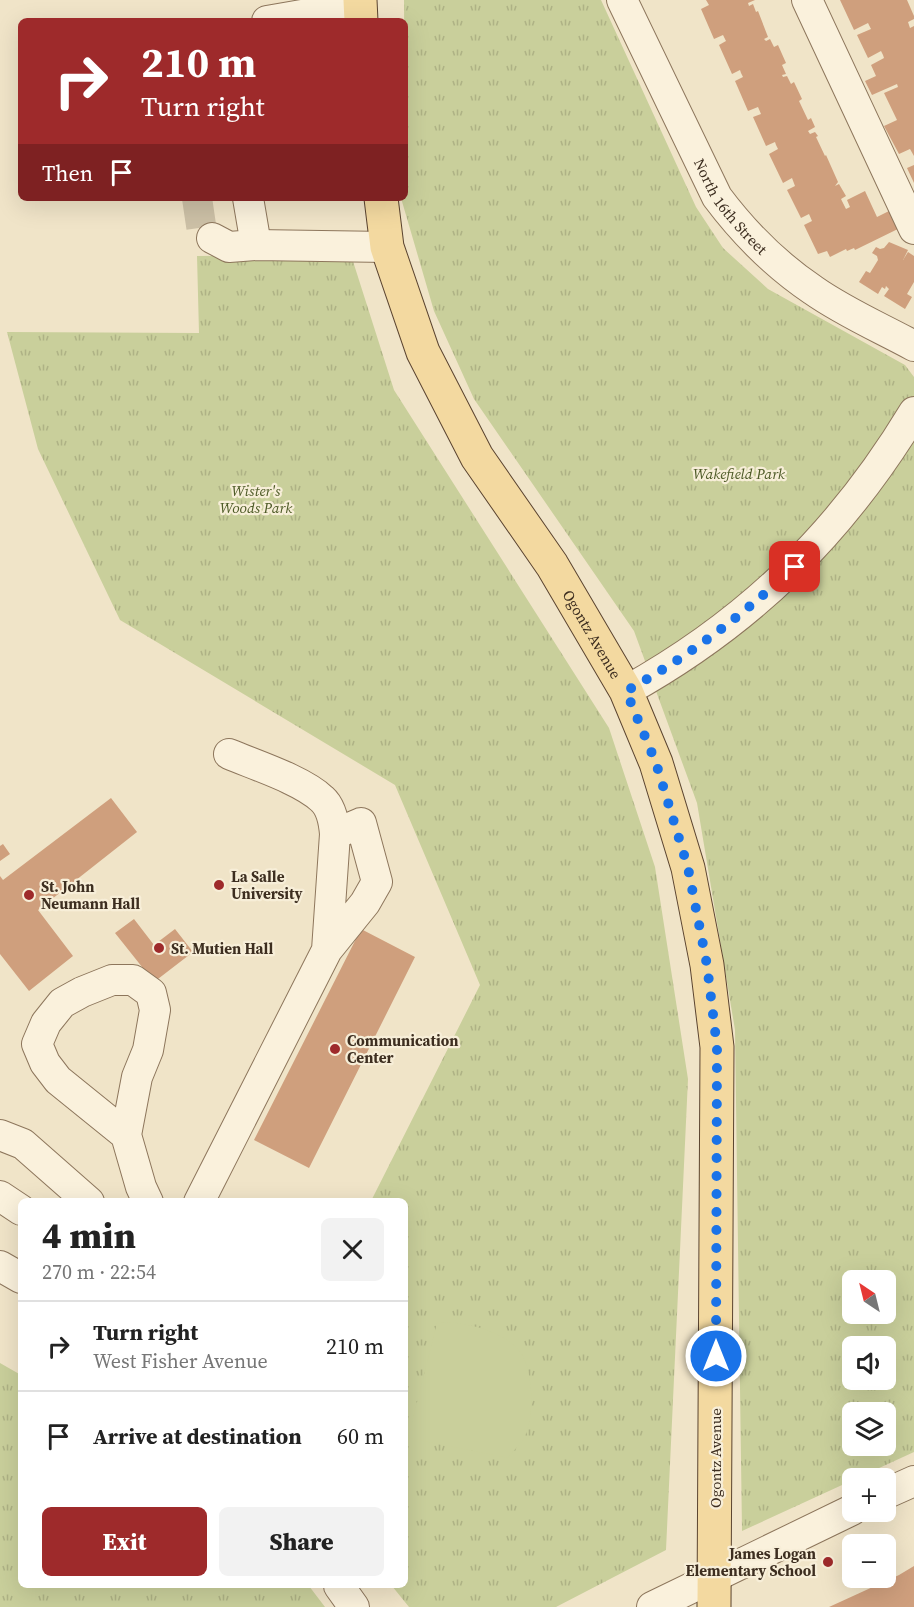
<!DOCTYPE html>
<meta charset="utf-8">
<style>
:root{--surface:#fff;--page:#f2f2f2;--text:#222;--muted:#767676;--line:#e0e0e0;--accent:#9e2a2b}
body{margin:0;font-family:"Source Serif 4",serif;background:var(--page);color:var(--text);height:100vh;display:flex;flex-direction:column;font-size:22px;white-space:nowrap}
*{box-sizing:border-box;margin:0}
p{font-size:20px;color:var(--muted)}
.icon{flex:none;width:33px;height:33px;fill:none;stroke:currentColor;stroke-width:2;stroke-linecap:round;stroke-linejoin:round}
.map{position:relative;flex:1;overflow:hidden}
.sheet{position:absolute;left:18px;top:1198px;width:390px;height:390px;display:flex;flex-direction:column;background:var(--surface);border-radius:9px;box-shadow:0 6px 24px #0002}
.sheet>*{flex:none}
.banner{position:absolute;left:18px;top:18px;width:390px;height:183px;border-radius:9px;box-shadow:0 6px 24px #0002;background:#9e2a2b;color:#fff;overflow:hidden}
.needle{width:39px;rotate:325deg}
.tools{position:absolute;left:842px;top:1270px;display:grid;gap:12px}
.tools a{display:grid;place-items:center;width:54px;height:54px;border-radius:9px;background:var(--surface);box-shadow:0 6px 24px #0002;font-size:30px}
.pin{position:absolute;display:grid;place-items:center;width:51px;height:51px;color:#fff;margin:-26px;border-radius:12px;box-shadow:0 3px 9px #0006}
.me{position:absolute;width:66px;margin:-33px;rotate:0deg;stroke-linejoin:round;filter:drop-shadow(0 0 4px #0008)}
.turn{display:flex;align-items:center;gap:21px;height:126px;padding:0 24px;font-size:27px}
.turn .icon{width:78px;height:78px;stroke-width:2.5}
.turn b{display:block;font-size:42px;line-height:51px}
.then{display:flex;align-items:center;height:57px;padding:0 24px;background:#0003;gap:12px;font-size:22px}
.round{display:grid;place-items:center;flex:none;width:63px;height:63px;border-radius:9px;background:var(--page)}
.head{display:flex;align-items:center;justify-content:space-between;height:102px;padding:0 24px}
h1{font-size:36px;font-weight:800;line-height:45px}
.primary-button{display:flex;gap:12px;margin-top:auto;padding:12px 24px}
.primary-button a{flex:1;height:69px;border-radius:9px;background:var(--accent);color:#fff;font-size:24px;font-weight:800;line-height:69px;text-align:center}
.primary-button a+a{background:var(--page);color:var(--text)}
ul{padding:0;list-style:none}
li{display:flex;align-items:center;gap:18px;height:90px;padding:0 24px;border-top:2px solid var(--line)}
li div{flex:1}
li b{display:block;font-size:22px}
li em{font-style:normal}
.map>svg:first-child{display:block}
</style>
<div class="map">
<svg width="914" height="1607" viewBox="0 0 914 1607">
<defs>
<pattern id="park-tufts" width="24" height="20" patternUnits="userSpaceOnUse" patternTransform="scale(1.5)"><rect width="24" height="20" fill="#c9cf9b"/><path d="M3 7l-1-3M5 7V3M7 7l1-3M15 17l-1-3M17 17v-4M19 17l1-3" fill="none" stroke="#aeb285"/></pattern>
</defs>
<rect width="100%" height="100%" fill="#f0e4c8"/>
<path fill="url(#park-tufts)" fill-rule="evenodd" d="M404,0H601L696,207L723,248L768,289L905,365L914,377V1452L742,1531L735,1030L697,803L634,631L474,399L434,311L401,198H405ZM852,1281H885V1314H852ZM852,1347H885V1380H852ZM852,1413H885V1446H852Z
M351,255L394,390L609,728L655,867L688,1079L666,1550L556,1607H409L392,1586H405V1202L371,1201L480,985L395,785L120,620L38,449L7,332L199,333L197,256Z
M0,1363L21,1375V1586H309L325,1607H0Z"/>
<path fill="#c9cf9b" d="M447,1322C471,1324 497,1330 516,1347C534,1363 535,1415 525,1436C521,1444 513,1451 508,1458L408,1438L437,1323Z"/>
<path fill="#cf9f7d" d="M706,0H755L748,3L749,6L753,4L756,12L758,11L768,37L764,39L766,41L770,39L774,47L778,45L786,63L782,65L786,74L782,75L783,77L787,76L791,84L794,82L802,99L799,101L808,120L811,118L815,127L808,131L810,134L815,132L818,136L816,137L825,156L826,155L838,182L835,186L839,184L846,196L841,199L846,209L850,207L847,200L865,191L877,217L895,208L904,226L855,250L854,248L847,251L846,249L830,257L827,251L818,254L804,225L812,221L809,214L801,218L787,190L795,186L792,178L783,183L769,154L778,149L776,145L775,142L766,146L753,117L761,114L758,107L748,111L735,81L743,77L741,73L740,70L732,74L719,45L726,41L723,35L714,39L701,9L709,5Z
M840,0H907L914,16V19L908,22L910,28L914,26V156L910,149L899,154L884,126L897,120L884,93L898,87L897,84L872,95L865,81L876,76L871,65L884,58L883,55L881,51L868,58L857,35L871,29L868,23L854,30Z
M914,165V183L907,168Z
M889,242L908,250L903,260L908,252L914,256V282L907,294L912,297L905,309L884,296L889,289L886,286L885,289L882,287L878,294L859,282L866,271L870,273L878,260L877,256L872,253L876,247L880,249L884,248Z
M111,798L137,832L38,910L73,956L29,991L0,954V876L3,880Z
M3,844L10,854L0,861V846Z
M134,919L154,945L175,929L193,952L154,982L115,933Z
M361,929L415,957L309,1168L254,1140Z
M914,1566V1607H829L899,1575Z"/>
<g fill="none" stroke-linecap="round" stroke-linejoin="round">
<path stroke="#ccc0a6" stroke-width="30" stroke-dasharray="30 15" stroke-linecap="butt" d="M197,198L202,232L212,238"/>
<defs>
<g id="minor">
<path id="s1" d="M622,0L717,197C744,233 776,265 813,290C844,312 881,328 914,346"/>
<path d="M807,0L914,229"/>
<path d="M267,21L360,5"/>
<path d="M248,198L256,245"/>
<path d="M212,238L229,247L256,245L387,247"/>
<path d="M626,691C750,622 841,533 914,412"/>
<path d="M229,754C255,765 302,780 322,799C331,807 334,822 335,834"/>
<path d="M0,1135L23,1144L89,1202"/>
<path d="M126,1135L58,1080L45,1063L37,1044L46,1023L62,1003L82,992L112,980H133L151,993L155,1010L148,1050L137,1077L126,1135L141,1187L148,1202"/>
<path d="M0,1196L21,1210"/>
<path d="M199,1202L327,950L365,903L377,882L361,823L335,834L327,950"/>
<path d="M0,1266L21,1278"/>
<path d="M885,1494L914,1481"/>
<path d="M339,1586L354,1607"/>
<path d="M652,1607L852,1510"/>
</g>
<g id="major">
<path d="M360,0L361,21"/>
<path id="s2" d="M381,198L387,247L423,352L477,457L552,565L626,691L656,763L688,868L707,965L717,1047L714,1607"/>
</g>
</defs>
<use href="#minor" stroke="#8d765c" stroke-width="32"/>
<use href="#major" stroke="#5b4430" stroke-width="35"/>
<use href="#minor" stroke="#faf1dc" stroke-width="30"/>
<use href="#major" stroke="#f3d9a0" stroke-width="33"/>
</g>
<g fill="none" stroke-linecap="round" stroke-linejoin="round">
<path stroke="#1a73e8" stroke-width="10" stroke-dasharray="0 18" d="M716,1356L717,1047L707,965L688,868L656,763L626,691C690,656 742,615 795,567"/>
</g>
<g fill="#9e2a2b" stroke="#f7eed8" stroke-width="2">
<circle cx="219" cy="885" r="6"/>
<circle cx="29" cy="895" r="6"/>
<circle cx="159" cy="948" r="6"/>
<circle cx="335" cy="1049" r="6"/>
<circle cx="828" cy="1562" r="6"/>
</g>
<g text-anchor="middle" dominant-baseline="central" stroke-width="4.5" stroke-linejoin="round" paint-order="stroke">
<g font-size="15" fill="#3d2e20" stroke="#f7eed8">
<text stroke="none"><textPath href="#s1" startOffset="234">North 16th Street</textPath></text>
<text stroke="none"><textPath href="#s2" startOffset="490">Ogontz Avenue</textPath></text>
<text transform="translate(715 1458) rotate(-90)">Ogontz Avenue</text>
</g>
<g font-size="15" font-style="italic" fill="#4d5a26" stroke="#f7eed8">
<text x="739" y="473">Wakefield Park</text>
<text x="256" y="490">Wister's<tspan x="256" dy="17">Woods Park</tspan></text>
</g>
<g font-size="15" font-weight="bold" fill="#3d2e20" stroke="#f7eed8" text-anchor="start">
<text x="231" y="876">La Salle<tspan x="231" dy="17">University</tspan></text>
<text x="41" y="886">St. John<tspan x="41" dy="17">Neumann Hall</tspan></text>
<text x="171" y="948">St. Mutien Hall</text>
<text x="347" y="1040">Communication<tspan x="347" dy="17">Center</tspan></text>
<text x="816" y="1553" text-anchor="end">James Logan<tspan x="816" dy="17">Elementary School</tspan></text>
</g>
</g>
</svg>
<div class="tools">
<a><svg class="needle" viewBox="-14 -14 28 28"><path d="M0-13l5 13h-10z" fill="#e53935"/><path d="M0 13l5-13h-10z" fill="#767676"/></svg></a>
<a><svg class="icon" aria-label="sound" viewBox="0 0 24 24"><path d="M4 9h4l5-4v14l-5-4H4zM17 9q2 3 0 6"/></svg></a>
<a><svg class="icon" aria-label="layers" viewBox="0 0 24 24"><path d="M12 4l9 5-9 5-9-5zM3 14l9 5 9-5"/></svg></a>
<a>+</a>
<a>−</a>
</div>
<div class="pin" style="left:795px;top:567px;background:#d93025"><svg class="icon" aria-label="arrive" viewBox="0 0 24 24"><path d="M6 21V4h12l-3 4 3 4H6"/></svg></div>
<svg class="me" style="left:716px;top:1356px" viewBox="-20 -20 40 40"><circle r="17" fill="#1a73e8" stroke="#fff" stroke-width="3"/><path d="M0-11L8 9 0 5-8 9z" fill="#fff"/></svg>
<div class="banner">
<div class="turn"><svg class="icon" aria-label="right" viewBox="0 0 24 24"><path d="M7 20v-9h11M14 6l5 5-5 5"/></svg><div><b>210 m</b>Turn right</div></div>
<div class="then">Then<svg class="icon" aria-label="arrive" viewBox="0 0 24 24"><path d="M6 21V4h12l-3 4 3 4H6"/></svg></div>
</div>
<section class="sheet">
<div class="head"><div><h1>4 min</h1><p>270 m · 22:54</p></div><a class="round"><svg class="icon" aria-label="close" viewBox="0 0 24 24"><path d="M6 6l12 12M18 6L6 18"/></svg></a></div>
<ul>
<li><svg class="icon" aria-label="right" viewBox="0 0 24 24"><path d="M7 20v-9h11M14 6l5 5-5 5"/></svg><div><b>Turn right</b><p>West Fisher Avenue</p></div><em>210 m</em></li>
<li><svg class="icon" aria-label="arrive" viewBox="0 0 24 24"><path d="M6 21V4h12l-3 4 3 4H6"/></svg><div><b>Arrive at destination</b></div><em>60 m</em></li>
</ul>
<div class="primary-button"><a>Exit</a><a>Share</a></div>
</section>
</div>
